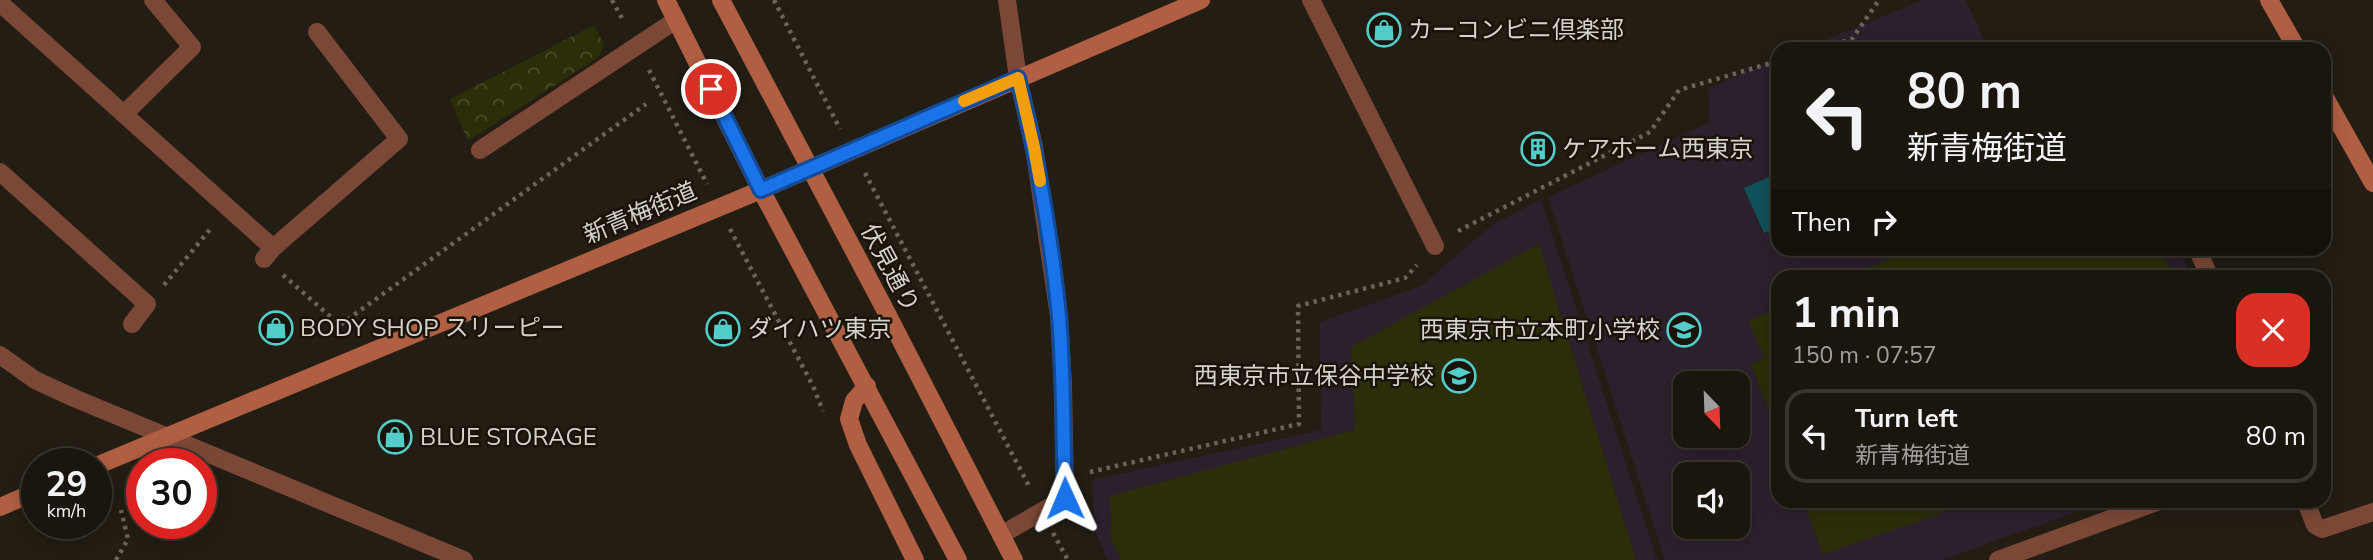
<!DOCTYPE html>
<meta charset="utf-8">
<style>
:root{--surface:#1a160e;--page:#27231c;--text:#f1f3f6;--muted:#9f9f9e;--line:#38352e}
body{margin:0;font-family:"Nunito Sans","Noto Sans JP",sans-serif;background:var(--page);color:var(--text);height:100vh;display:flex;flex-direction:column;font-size:26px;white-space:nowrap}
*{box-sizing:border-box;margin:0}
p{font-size:23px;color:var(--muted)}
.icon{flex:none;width:38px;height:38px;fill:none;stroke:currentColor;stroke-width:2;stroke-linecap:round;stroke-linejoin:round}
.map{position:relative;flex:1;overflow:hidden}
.details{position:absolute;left:1771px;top:270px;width:560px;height:238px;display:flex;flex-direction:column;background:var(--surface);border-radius:21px;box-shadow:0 4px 18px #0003,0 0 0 2px var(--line)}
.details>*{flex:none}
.top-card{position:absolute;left:1771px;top:42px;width:560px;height:214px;border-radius:21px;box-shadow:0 4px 18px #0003,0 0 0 2px var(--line);background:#1a160e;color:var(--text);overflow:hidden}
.needle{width:46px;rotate:157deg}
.controls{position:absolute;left:1673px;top:371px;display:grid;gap:14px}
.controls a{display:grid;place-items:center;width:77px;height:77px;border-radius:14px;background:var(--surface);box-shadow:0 4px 18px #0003,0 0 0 2px var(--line);font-size:35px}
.speed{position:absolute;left:21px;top:448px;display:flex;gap:14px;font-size:35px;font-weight:700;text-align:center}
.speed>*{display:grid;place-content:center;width:91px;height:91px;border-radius:50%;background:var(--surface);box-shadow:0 4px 18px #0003,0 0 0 2px var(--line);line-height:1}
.speed small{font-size:18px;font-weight:400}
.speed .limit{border:10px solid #d22;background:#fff;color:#111}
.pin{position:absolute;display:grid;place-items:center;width:60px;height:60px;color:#fff;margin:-30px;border:4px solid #fff;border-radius:50%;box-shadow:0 2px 7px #0007}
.me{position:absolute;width:77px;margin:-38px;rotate:359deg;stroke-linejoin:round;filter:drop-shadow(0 0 5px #0008)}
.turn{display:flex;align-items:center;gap:24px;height:147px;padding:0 21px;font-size:32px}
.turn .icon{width:91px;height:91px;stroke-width:2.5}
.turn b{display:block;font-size:49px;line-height:60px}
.then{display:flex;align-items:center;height:66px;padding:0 21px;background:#0003;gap:14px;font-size:26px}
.round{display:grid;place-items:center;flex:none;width:74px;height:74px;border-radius:21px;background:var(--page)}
.head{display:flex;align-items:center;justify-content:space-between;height:119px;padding:0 21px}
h1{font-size:42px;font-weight:700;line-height:52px}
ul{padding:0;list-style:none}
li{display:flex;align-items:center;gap:21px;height:94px;margin:0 14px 10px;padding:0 7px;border:4px solid var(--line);border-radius:21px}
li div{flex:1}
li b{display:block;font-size:26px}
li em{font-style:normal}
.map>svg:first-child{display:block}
</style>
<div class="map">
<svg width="2373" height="560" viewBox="0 0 2373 560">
<defs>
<pattern id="park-crowns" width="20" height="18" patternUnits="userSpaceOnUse" patternTransform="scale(1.75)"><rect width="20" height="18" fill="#2c2d09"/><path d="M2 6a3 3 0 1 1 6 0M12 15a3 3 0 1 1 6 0" fill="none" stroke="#4a4b2c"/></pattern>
</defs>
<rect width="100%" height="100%" fill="#231d13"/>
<path fill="#2c202d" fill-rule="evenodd" d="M1923,0H1966L1988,49H1803Z
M1778,59V248L2179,249L2191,276H1778V500L2099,501L2098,504L1942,560H1665L1548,197L1710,122L1708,88ZM1685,383H1738V436H1685ZM1685,474H1738V527H1685Z
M1541,199L1657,560H1108L1094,530L1092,480L1321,430L1320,322L1421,286L1492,225Z"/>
<path fill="url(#park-crowns)" d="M594,25L604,44L599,57L468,141L450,99Z"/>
<path fill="#2c2d09" d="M1539,244L1636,560H1121L1111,539L1110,496L1355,430L1351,347Z
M1915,248H2085L2094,253L2106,249H2161L2173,276H1850Z
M1778,308V435L1751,364L1765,358L1748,321Z
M1803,501H1977L1823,554Z"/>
<path fill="#10525a" d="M1778,173V227L1764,233L1744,188Z"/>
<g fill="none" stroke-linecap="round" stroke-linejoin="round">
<path stroke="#69645b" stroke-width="4.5" stroke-dasharray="3.5 5" stroke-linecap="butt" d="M612,0L624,22
M774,0L840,129
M1818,49L1852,39L1879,0
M649,70L707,184
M865,173L1030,488
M730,229L813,386L823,411
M1458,231L1650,132L1679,90L1778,61
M283,275L340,325L646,104
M164,285L212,227
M1090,472L1299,424L1298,306L1405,278L1417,265
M1053,533L1068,560
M116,560L128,539L121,510"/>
<path stroke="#7b4837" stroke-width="18" d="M0,3L273,248L264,259
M124,114L192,47L153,0
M480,150L676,20
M0,172L147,304L132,324
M273,248L399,139L317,32
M1998,560L2162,500"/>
<path stroke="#7b4837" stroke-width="18" d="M1311,0L1435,246
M2197,248L2209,276
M0,355L35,380L74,398L464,560
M2305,500L2315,525L2322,529L2373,512
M1001,535L1065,498L1063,385L1059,316L1034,147L1018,78L1007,0"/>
<path stroke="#b05f43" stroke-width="18" d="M666,0L761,190L958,560
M721,0L881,302L1014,560
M2269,0L2297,49
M2324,96L2373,183
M867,386L854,401L849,419L858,445L915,560
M96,466L761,190L1201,0
M0,507L37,491"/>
</g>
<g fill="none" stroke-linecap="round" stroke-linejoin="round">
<defs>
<path id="route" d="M711,89L761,190L1018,78C1037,156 1051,236 1059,316C1064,376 1063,437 1065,498"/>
</defs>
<use href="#route" stroke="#114b97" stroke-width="18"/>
<use href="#route" stroke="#1a73e8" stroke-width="12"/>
<path stroke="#f59e0b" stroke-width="12" d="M964,101L1018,78L1034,147L1040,181"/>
</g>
<defs>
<symbol id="shop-ring" viewBox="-11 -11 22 22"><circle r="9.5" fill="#19130a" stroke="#53cdc9" stroke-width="1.5"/><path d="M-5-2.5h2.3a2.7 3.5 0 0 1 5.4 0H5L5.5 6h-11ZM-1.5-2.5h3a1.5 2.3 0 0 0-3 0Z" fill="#53cdc9"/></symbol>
<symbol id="building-ring" viewBox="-11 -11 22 22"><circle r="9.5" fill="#19130a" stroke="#53cdc9" stroke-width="1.5"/><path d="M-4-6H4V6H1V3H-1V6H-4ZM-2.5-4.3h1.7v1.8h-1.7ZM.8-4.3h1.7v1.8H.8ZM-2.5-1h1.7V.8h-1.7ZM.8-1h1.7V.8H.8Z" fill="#53cdc9"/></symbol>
<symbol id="school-ring" viewBox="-11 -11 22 22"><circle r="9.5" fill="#19130a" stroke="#53cdc9" stroke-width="1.5"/><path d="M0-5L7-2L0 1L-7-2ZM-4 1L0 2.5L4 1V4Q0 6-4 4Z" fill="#53cdc9"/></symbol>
</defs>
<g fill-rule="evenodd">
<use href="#shop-ring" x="1365" y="11" width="38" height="38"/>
<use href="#building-ring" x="1519" y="130" width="38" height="38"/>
<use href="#shop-ring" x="257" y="309" width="38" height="38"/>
<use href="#shop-ring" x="704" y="310" width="38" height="38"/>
<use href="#school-ring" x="1665" y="311" width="38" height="38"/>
<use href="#school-ring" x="1440" y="357" width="38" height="38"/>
<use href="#shop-ring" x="376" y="418" width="38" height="38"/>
</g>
<g text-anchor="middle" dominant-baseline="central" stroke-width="5" stroke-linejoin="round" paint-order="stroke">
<g font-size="24" fill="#d6d2cb" stroke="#19130a" text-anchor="start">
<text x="1408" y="30">カーコンビニ倶楽部</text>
<text x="1562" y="149">ケアホーム西東京</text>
<text x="300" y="328">BODY SHOP スリーピー</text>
<text x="748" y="329">ダイハツ東京</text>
<text x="1660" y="330" text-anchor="end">西東京市立本町小学校</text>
<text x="1434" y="376" text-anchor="end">西東京市立保谷中学校</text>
<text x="420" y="437">BLUE STORAGE</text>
</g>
<g font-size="24" fill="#d6d2cb" stroke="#19130a">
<text transform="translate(640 213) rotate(-23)">新青梅街道</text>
<text transform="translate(890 268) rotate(62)">伏見通り</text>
</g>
</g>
</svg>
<div class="controls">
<a><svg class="needle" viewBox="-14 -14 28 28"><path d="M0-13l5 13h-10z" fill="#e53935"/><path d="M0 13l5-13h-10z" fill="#9f9f9e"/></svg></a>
<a><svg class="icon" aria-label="sound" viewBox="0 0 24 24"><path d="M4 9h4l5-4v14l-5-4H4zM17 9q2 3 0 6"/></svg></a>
</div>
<div class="speed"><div>29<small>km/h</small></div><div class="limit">30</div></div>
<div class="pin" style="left:711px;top:89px;background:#d93025"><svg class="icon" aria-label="arrive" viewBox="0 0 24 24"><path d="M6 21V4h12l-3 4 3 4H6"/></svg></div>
<svg class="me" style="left:1065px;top:498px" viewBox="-20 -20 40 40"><path d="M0-17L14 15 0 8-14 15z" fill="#1a73e8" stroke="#fff" stroke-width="4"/></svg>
<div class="top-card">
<div class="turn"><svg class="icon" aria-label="left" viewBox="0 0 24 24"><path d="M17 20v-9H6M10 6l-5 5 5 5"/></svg><div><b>80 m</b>新青梅街道</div></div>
<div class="then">Then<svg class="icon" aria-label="right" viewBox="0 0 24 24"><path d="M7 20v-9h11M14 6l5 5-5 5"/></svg></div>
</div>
<section class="details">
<div class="head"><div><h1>1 min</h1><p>150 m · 07:57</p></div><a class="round" style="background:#d93025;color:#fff"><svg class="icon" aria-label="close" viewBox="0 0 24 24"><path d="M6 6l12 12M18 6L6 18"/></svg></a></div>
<ul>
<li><svg class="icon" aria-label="left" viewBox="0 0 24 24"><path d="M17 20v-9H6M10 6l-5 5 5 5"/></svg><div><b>Turn left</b><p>新青梅街道</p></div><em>80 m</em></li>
</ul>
</section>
</div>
